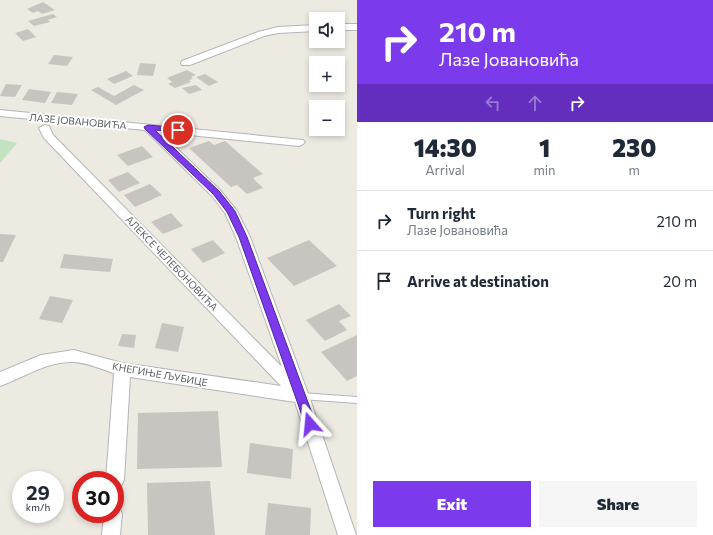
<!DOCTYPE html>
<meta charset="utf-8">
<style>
:root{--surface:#fff;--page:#f6f6f7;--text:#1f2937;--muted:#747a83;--line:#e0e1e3;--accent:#7c3aed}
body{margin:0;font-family:Commissioner,sans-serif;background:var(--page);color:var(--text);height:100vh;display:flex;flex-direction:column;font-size:15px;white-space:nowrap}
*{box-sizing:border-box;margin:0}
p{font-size:13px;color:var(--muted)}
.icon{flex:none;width:22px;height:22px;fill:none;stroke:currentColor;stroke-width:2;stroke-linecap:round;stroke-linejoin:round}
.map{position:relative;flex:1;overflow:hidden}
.drawer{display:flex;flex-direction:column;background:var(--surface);width:356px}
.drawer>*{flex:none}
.top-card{background:#7c3aed;color:#fff;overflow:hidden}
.controls{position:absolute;left:309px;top:12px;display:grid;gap:8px}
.controls a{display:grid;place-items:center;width:36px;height:36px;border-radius:0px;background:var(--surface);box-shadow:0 2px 6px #0003;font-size:20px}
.speed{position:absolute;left:12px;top:471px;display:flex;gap:8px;font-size:20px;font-weight:700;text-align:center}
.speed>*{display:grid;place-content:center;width:52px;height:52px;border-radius:50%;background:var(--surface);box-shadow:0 2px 6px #0003;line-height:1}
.speed small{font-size:10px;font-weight:400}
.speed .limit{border:6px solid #d22;background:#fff;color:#111}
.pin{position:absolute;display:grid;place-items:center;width:34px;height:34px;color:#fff;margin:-17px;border:2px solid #fff;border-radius:50%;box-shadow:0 1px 4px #0007}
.me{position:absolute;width:44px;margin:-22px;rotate:342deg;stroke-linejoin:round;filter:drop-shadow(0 0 3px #0008)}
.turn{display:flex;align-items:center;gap:14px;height:84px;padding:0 16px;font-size:18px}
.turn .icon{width:52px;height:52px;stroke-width:2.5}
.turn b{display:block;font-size:28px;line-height:34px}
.lanes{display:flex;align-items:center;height:38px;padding:0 16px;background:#0003;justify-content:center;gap:20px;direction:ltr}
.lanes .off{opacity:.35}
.eta{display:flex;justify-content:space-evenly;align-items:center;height:68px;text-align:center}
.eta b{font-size:24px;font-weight:800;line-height:28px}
.button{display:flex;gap:8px;margin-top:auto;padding:8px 16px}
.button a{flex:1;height:46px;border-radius:0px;background:var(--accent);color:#fff;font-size:16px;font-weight:800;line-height:46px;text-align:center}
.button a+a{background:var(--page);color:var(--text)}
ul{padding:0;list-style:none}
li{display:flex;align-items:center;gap:12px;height:60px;padding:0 16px;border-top:1px solid var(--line)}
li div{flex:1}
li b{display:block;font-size:15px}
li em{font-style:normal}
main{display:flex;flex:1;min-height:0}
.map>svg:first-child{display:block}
</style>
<main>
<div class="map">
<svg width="357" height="535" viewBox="0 0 357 535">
<rect width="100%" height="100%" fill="#edeae2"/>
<path fill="#c1e3c0" d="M0,139L17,143L0,163Z"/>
<path fill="#c8c5c0" d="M43,2L55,10L42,14L38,11L33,13L27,9Z
M53,14L57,17L48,20L50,22L34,26L28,21Z
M28,29L36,37L23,41L15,33Z
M54,55L73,57L67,66L48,64Z
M140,63L156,64L153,76L137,75Z
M187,70L196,75L191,77L193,79L189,80L191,82L175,88L168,84L172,82L167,78Z
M126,71L133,76L114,84L107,79Z
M205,74L218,82L209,86L196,77Z
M6,84L22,85L15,97L0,96Z
M134,85L144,90L116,105L91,90L98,87L114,96Z
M196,85L202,90L189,94L182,88Z
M29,89L51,92L45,103L22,100Z
M57,92L78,94L72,105L51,103Z
M209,141L214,145L225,141L263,174L253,178L263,188L247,194L237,185L231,187L189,148Z
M142,146L153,157L128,166L117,155Z
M128,172L140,183L119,192L108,180Z
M150,184L162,195L135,207L124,195Z
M171,213L183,226L163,234L151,222Z
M0,234L16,235L3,262H0Z
M213,240L225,253L203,263L191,249Z
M309,240L337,266L294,286L267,258Z
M64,254L113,259L110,272L60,268Z
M50,296L73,300L62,323L39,319Z
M339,304L351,316L339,321L347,330L325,341L306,320Z
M162,323L184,327L178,352L155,348Z
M122,334L136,335L134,348L118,346Z
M357,335V376L347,381L321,352Z
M218,411L222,467L137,469L138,413Z
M250,443L293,449L291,479L247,473Z
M210,481L215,535H148L147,483Z
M268,503L311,508L310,535H265Z"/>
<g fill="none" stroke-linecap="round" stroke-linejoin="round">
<defs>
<path id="service" d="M301,393L357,397V403L301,399L298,398L297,396L298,394Z"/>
<path id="minor" d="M338,24H357V30H338Z
M316,25V31L278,33L264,36L190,65H182L181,63L182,61L258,32L278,27Z
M0,110L303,140L305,142L303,144L299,146L160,132L220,190L237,211L250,237L309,396L356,535H338L295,402L130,377L124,480L121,486L115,488V480H106L114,373C101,369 88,363 74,362C47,361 25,377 0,386V372L41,355L74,350L122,363L281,386L44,138L39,128L45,125L49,126L53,135L282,367L236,237L225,213L212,196L145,130L0,116Z
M115,506L120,508L122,514L120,535H102L104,514H115Z"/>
</defs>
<use href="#service" stroke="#b3b5b9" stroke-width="2"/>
<use href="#minor" stroke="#b3b5b9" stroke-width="2"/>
<use href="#service" fill="#fff" fill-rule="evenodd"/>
<use href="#minor" fill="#fff" fill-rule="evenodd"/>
</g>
<path fill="#7c3aed" stroke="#51269a" d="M148,125L181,128V132H178L155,130L219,191L235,211L247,237L316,424L314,427H306L305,424L239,237L227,212L213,194L145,129L144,127Z"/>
<g text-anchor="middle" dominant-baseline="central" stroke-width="4" stroke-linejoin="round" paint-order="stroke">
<g font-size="10" fill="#5b5e62" stroke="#fff">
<text transform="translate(78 121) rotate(5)">ЛАЗЕ ЈОВАНОВИЋА</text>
<text transform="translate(172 263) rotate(46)">АЛЕКСЕ ЧЕЛЕБОНОВИЋА</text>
<text transform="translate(160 374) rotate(10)">КНЕГИЊЕ ЉУБИЦЕ</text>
</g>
</g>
</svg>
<div class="controls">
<a><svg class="icon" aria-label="sound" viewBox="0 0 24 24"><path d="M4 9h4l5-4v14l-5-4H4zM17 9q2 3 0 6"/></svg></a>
<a>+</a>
<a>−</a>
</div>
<div class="speed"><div>29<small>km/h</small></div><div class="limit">30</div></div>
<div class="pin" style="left:178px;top:130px;background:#d93025"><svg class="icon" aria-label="arrive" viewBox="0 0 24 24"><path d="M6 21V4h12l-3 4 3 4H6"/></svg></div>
<svg class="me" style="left:310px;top:424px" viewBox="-20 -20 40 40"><path d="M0-17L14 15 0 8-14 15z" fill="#7c3aed" stroke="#fff" stroke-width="4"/></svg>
</div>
<section class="drawer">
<div class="top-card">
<div class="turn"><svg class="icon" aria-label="right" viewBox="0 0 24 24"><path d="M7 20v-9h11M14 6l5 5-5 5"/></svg><div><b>210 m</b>Лазе Јовановића</div></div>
<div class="lanes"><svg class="icon off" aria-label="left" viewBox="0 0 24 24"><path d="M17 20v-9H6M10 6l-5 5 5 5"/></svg><svg class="icon off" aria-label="ahead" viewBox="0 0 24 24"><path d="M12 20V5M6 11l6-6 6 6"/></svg><svg class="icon" aria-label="right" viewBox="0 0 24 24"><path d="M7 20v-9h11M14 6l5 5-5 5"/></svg></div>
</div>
<div class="eta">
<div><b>14:30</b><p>Arrival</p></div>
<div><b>1</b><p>min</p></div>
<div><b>230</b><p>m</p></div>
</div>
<ul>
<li><svg class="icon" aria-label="right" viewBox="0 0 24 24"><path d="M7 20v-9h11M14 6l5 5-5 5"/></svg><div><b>Turn right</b><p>Лазе Јовановића</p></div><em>210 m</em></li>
<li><svg class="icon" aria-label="arrive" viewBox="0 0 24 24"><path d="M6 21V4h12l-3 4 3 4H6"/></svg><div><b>Arrive at destination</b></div><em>20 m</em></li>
</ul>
<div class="button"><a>Exit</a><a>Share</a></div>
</section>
</main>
